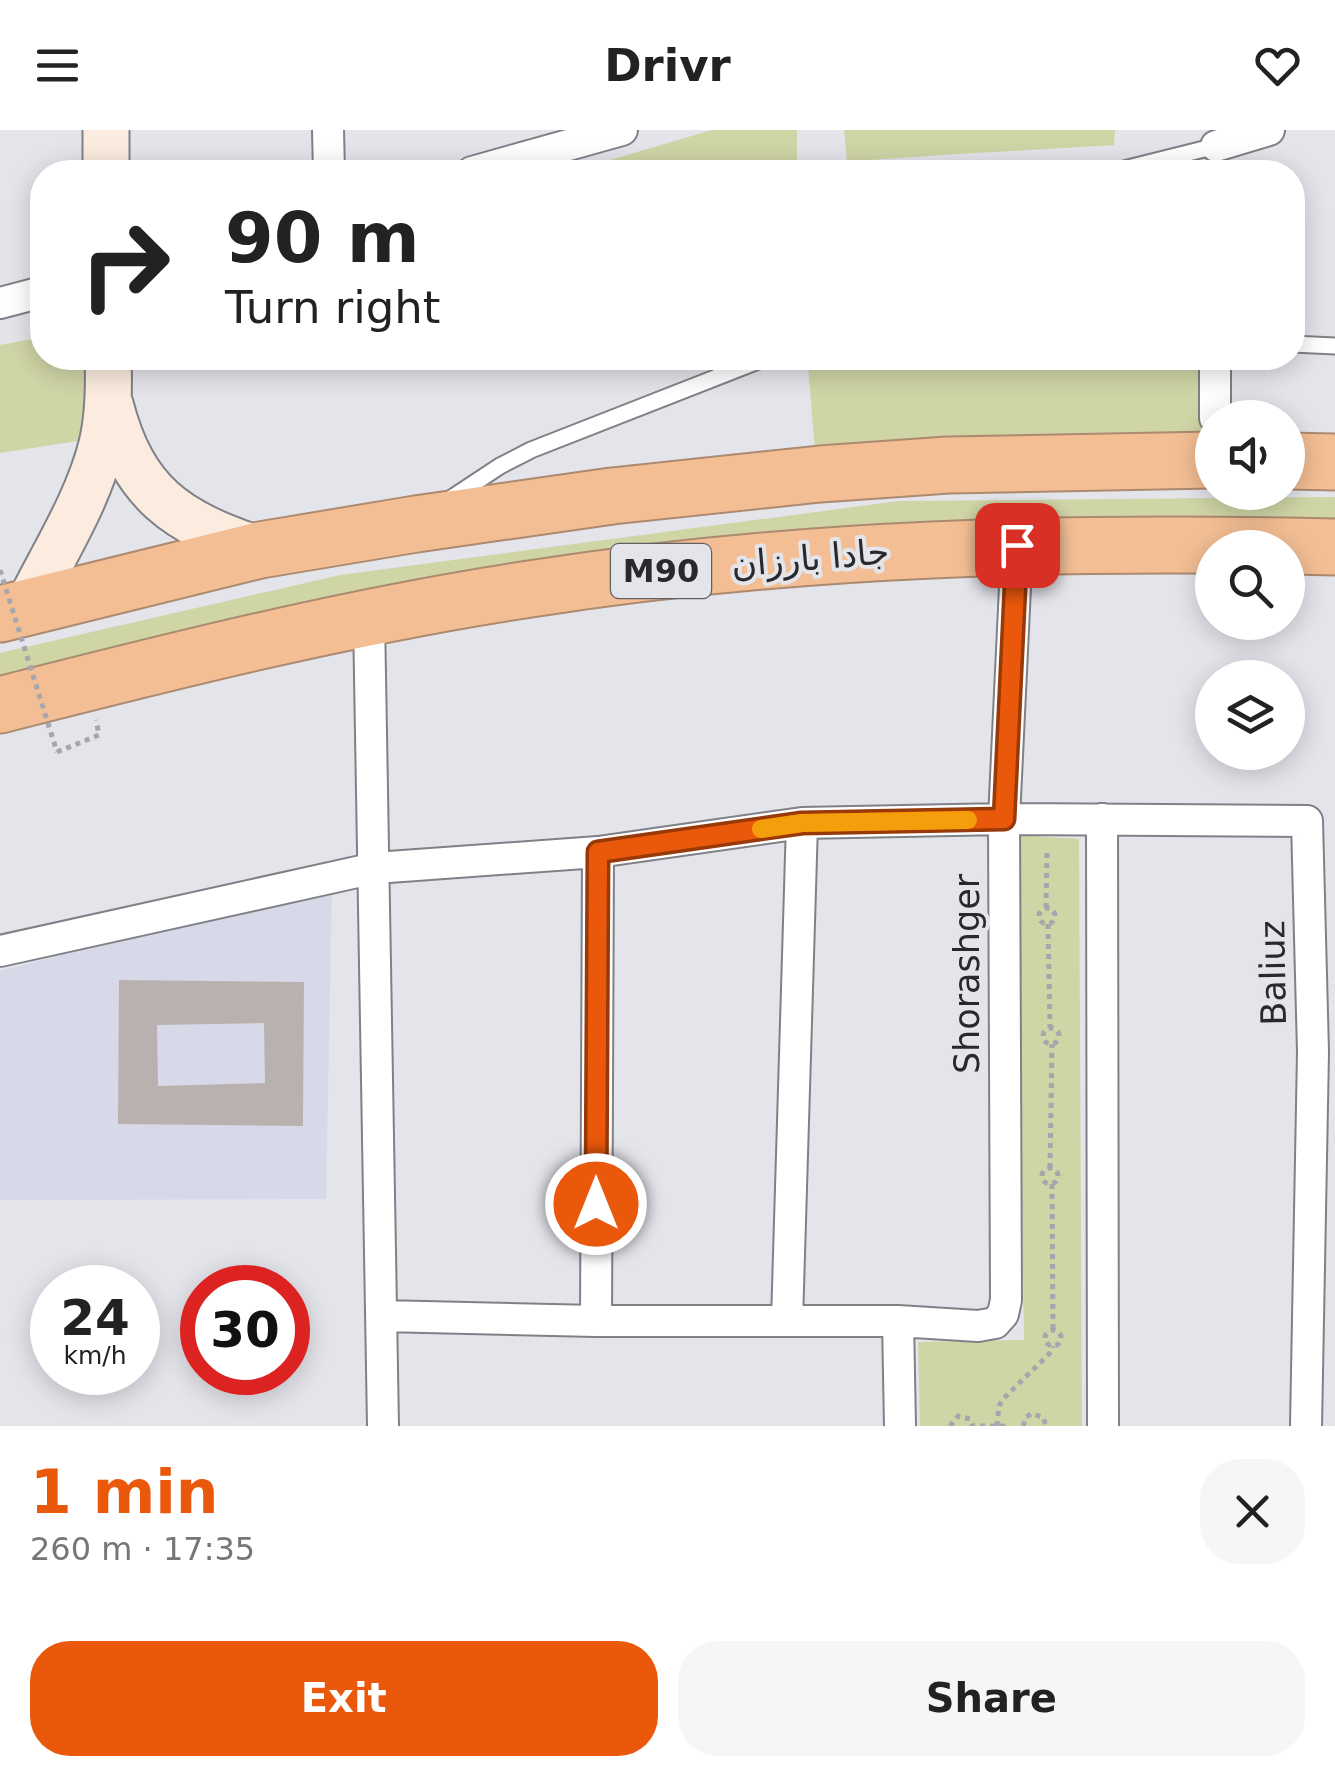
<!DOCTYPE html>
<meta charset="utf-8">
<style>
:root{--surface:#fff;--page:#f6f6f6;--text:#222;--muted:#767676;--accent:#ea580c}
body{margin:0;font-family:"DejaVu Sans","Noto Naskh Arabic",sans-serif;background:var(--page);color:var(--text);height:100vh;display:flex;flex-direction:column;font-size:38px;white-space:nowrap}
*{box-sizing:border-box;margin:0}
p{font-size:32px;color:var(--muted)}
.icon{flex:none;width:55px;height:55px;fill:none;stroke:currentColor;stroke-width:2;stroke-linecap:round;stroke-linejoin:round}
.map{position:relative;height:1296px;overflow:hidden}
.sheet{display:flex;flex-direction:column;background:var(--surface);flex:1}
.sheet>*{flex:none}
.top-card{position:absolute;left:30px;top:30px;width:1275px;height:210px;border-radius:40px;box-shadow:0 5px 25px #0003;background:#fff;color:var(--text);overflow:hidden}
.fabs{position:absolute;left:1195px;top:270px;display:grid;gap:20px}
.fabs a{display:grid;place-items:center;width:110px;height:110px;border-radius:50%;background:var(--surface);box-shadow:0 5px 25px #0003;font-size:50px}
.speed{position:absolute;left:30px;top:1135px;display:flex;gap:20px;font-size:50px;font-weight:700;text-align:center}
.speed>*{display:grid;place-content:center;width:130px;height:130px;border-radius:50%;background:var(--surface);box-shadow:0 5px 25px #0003;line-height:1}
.speed small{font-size:25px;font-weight:400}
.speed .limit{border:15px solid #d22;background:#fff;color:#111}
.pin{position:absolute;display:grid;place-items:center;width:85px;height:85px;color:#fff;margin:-42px;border-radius:20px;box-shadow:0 5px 15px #0006}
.me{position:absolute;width:110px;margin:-55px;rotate:0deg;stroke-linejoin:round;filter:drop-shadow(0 0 8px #0008)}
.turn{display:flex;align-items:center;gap:35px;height:210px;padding:0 30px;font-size:45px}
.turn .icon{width:130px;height:130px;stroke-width:2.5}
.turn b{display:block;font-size:70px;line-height:85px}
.round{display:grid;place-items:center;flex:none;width:105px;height:105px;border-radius:40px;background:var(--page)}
.headline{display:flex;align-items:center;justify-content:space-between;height:170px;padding:0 30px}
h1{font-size:60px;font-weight:600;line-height:75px;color:var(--accent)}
.button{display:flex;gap:20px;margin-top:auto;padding:20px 30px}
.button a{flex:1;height:115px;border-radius:40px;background:var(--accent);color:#fff;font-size:40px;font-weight:600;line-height:115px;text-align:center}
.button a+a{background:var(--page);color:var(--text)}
header{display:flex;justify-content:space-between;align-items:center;height:130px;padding:0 30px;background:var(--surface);font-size:45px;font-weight:600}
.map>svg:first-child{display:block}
</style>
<header><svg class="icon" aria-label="menu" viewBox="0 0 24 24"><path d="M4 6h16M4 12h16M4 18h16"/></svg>Drivr<svg class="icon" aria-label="heart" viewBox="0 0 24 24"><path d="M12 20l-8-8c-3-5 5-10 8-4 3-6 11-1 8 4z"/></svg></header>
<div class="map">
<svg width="1335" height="1296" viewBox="0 0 1335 1296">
<rect width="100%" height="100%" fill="#e4e4eb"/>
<path fill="#d8d9e8" d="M332,753L326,1069L0,1070V841Z"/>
<path fill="#d0d5a6" d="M712,0H797V42H569Z
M844,0H1115L1114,15C1025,21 936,24 847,32Z
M42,207V228H86L84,310L0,323V215Z
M1004,228H1198L1201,238L1203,318L816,332L808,236Z
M1335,367V405L975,401L0,555V523L340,445L899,371Z
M1017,705L1079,709L1082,1296H920L918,1212L1024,1210Z"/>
<path fill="#b9b1af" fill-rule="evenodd" d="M119,850L304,852L303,996L118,994ZM264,893L265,953L158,956L157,895Z"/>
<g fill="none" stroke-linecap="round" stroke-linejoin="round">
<defs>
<path id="lane" d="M1112,42L1216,16
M1292,214L1335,216
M712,228L726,243
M447,371L500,336L531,320L766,228"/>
<path id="street" d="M328,0L329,42
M1216,16L1269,0
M472,42L622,0
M0,173L42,162
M1215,228V288
M369,488L383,1296
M1102,689L1103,1296
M0,821L375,738L598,722L802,693L1004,689L1307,691L1313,922L1306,1296
M382,1186L596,1191H898L978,1196L995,1193L1003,1184L1006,1170L1004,689L1017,415
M596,1191L598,722
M787,1191L802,693
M898,1191L900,1296"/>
<path id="secondary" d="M106,0V42
M110,274C133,364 176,392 260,420
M27,478C53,425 88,371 102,314C109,285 109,256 108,228"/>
<path id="highway" d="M1288,331L1335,332
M0,484L260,420L416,394L612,366L820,344L948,335L1212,330
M0,575C176,530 351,486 530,459C798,417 1065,411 1335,417"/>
</defs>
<use href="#lane" stroke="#808187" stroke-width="19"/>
<use href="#street" stroke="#808187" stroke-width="34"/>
<use href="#secondary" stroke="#808187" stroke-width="49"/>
<use href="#highway" stroke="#ac8a70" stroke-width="59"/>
<path stroke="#a6a6ac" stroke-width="5" stroke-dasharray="5 5" stroke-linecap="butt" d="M57,622L99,605L96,590
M1046,778L1047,722
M1039 786a8 8 0 1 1 16 0a8 8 0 1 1-16 0Z
M1048,794L1050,898
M1043 906a8 8 0 1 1 16 0a8 8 0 1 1-16 0Z
M1050,1038L1052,914
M1042 1046a8 8 0 1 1 16 0a8 8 0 1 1-16 0Z
M1052,1054L1053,1200
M1045 1208a8 8 0 1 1 16 0a8 8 0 1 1-16 0Z
M950,1296L958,1286L970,1289L973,1296H1007
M997,1296L999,1276L1003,1269L1051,1222L1053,1216
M1023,1296L1026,1287L1031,1284L1043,1287L1046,1296"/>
<use href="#lane" stroke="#fff" stroke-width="15"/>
<use href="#street" stroke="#fff" stroke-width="30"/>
<use href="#secondary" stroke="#fbecdf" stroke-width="45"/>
<use href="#highway" stroke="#f3be94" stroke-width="55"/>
<path stroke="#a6a6ac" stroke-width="5" stroke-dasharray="5 5" stroke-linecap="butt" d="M0,440L57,622"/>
</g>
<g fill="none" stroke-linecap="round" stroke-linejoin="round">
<defs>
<path id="route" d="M596,1074L598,722L802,693L1004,689L1017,415"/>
</defs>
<use href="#route" stroke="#983908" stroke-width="25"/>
<use href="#route" stroke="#ea580c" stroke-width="18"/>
<path stroke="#f59e0b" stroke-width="18" d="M761,699L802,693L968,690"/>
</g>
<g text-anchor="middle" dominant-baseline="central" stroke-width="8" stroke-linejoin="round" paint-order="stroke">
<rect fill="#e4e4eb" stroke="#616165" stroke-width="2.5" x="611" y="414" width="100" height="54" rx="8"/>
<g font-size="32" font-weight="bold" fill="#29292c">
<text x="661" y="441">M90</text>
</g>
<g font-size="35" fill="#29292c" stroke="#e4e4eb">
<text transform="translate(810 428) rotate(-5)">جادا بارزان</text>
<text transform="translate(1273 843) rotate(-91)">Baliuz</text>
<text transform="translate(967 844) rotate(-90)">Shorashger</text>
</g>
</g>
</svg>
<div class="fabs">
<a><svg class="icon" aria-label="sound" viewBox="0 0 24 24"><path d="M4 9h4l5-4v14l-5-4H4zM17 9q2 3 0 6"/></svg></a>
<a><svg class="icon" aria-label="search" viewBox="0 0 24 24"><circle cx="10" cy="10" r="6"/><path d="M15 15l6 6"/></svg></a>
<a><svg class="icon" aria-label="layers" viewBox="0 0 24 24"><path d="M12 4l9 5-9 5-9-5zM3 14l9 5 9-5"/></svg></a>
</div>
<div class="speed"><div>24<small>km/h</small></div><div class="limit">30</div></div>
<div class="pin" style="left:1017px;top:415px;background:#d93025"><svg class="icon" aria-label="arrive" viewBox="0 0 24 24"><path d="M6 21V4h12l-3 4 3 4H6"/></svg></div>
<svg class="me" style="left:596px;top:1074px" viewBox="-20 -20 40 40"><circle r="17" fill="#ea580c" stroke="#fff" stroke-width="3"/><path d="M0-11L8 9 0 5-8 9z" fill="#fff"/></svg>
<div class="top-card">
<div class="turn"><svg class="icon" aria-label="right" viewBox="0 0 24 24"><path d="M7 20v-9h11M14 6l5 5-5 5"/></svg><div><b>90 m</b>Turn right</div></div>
</div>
</div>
<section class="sheet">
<div class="headline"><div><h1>1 min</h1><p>260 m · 17:35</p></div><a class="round"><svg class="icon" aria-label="close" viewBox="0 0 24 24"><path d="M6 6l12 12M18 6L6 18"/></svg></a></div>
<div class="button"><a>Exit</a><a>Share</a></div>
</section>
